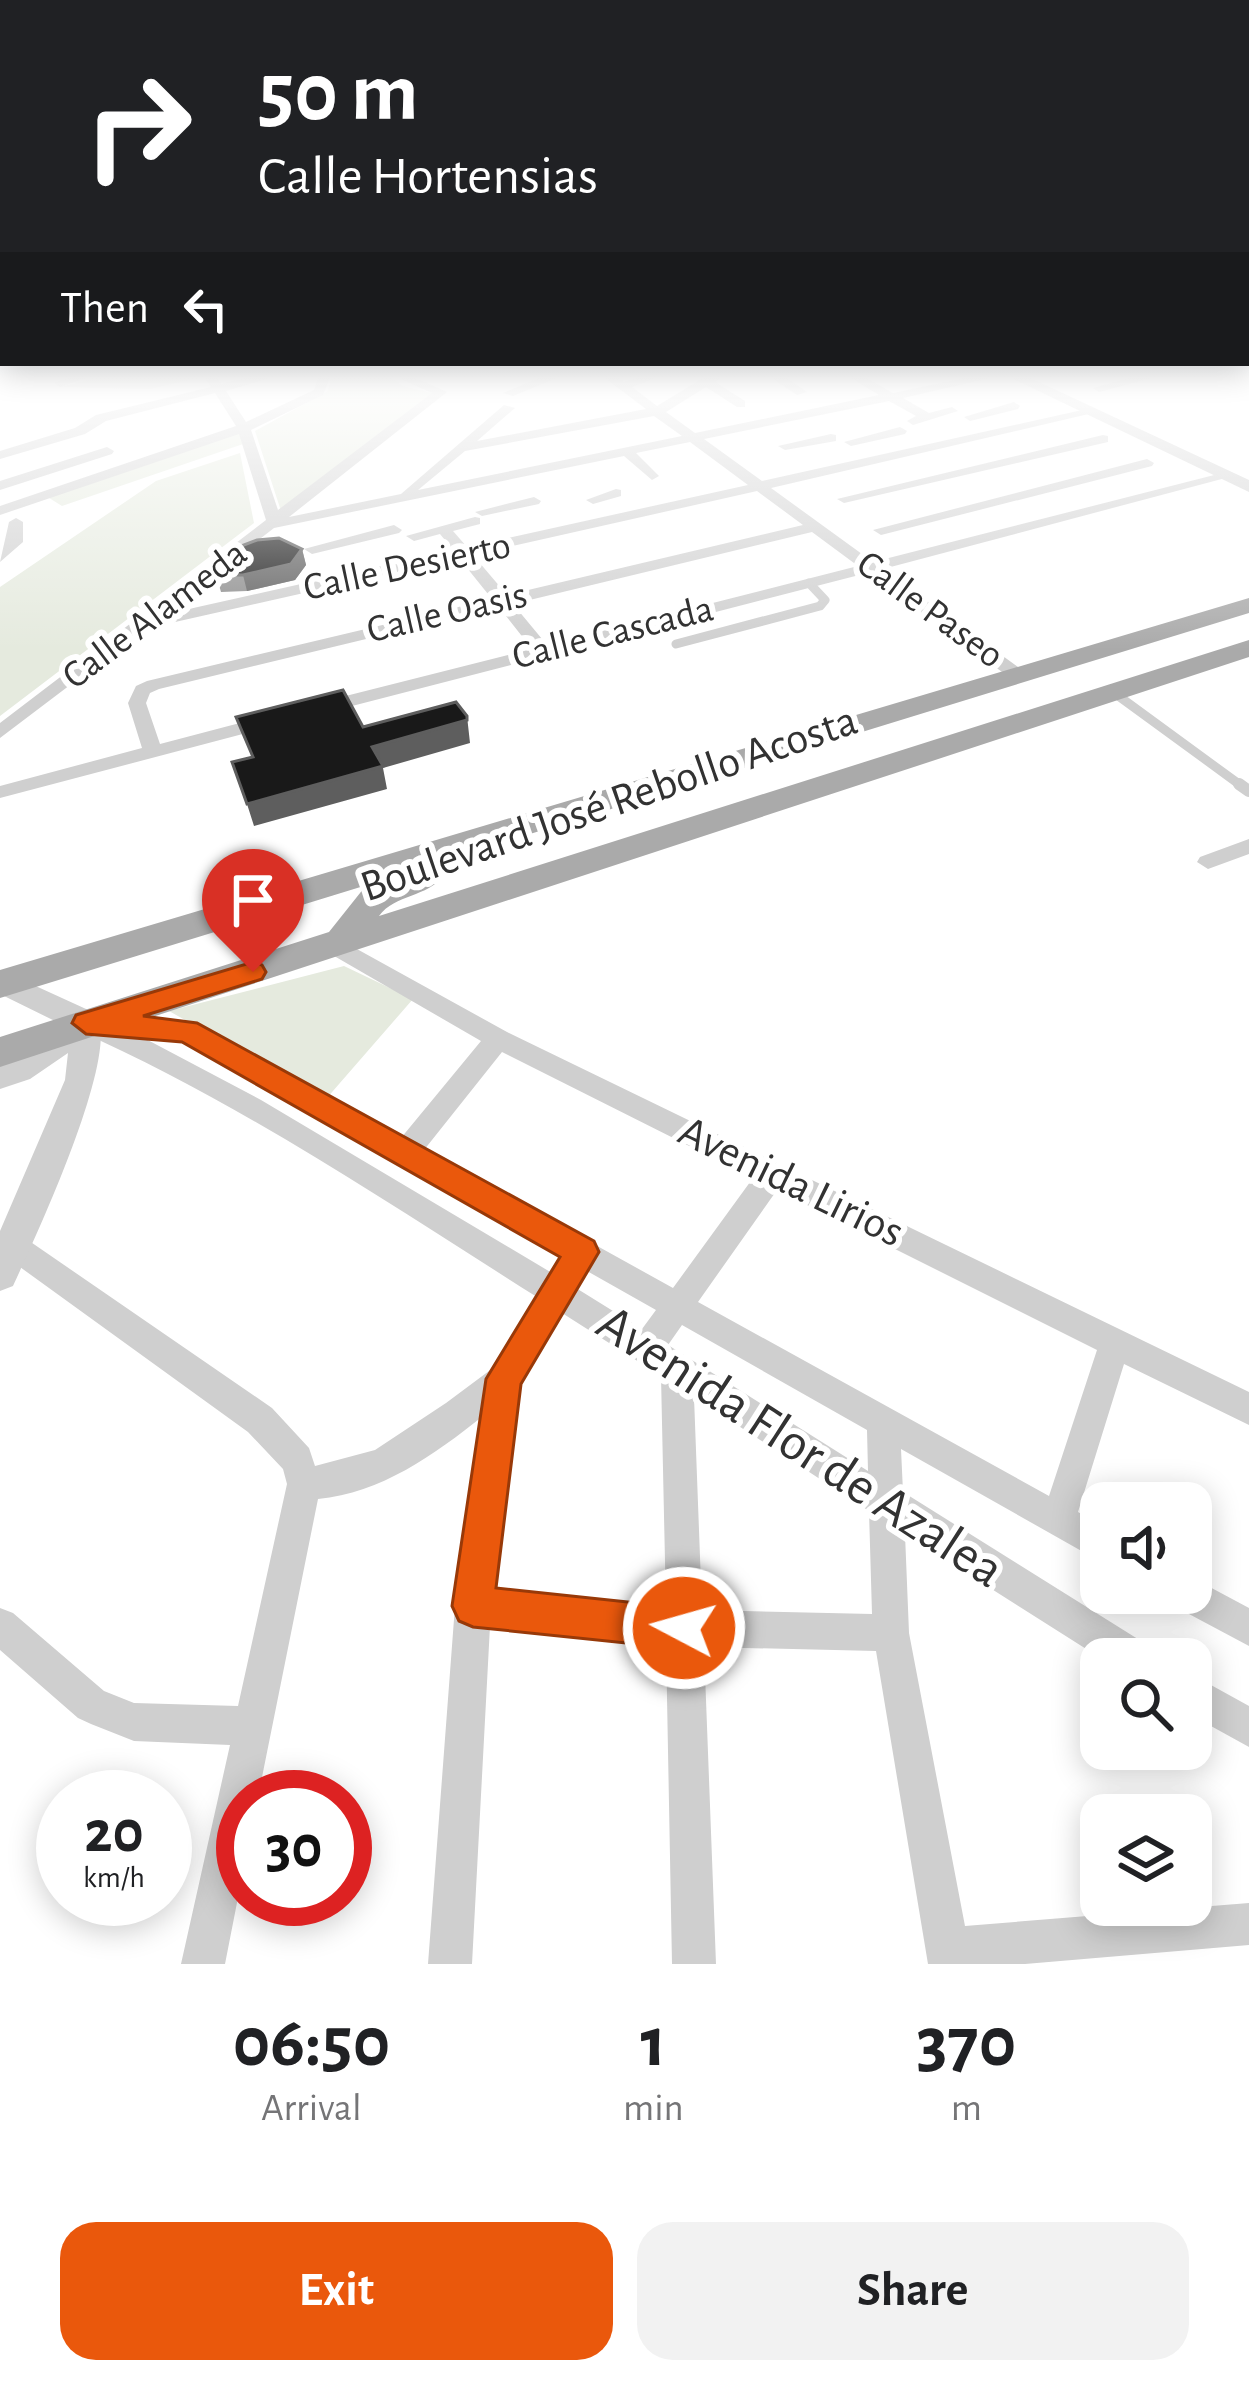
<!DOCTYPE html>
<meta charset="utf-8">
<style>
:root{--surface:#fff;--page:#f2f2f2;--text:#202124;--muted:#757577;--accent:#ea580c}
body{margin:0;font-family:"Alegreya Sans",sans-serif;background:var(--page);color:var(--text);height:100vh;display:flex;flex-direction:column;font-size:45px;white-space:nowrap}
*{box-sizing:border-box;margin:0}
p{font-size:39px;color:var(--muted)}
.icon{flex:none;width:66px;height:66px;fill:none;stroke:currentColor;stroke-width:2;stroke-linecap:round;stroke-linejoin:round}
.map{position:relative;height:1964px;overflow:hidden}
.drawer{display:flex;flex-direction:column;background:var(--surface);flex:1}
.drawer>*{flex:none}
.hud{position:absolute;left:0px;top:0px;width:1251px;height:366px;box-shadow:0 6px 30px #0003;background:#202124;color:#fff;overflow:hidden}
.buttons{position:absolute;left:1080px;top:1482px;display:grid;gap:24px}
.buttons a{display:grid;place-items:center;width:132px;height:132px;border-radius:24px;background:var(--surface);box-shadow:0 6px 30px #0003;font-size:60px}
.speed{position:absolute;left:36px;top:1770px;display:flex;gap:24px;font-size:60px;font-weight:700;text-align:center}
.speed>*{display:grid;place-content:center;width:156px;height:156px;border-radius:50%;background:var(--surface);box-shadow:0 6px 30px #0003;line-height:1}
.speed small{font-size:30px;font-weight:400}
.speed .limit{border:18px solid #d22;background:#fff;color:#111}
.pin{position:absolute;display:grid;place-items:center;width:102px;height:102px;color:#fff;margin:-123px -51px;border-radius:50% 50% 50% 0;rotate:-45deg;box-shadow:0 0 12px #0007}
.pin .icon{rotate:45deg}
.me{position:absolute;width:132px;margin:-66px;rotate:276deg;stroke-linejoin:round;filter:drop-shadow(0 0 9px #0008)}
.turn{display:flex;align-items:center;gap:42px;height:252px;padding:0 60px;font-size:54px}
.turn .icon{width:156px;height:156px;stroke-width:2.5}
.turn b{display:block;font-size:84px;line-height:102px}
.then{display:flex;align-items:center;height:114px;padding:0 60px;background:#0003;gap:24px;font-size:45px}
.eta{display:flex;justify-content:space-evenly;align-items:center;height:204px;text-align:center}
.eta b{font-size:72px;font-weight:700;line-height:84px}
.action{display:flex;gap:24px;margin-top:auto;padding:24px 60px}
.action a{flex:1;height:138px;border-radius:36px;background:var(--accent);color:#fff;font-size:48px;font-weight:700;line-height:138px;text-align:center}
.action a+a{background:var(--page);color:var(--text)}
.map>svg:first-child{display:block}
</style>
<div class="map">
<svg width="1249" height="1964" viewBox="0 0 1249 1964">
<rect width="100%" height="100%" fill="#fff"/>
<path fill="#e5eade" d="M104,375H198V378L150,389L62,387Z
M390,375L402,386L436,394L281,511L255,431L328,391L331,378Z
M239,431L246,443L62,506L46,496Z
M240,453L254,523L0,716V587L156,481Z
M344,966L413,999L326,1099L169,1011Z"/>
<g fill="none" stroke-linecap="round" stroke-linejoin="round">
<path stroke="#cfcfcf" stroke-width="9" d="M676,644L820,606L825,600L809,583
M1113,692L1243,787"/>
<path stroke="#cfcfcf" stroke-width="12" d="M1239,784L1249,791"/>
<path fill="#cfcfcf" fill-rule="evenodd" d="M75,375H95L60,387L54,383Z
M203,375H215L221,384L259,375H280L226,391L246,422L314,390L319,375H331L323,395L251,430L278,510L432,393L392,375H409L447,392L289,517L401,494L504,405L515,408L477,441L646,409L601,375H615L624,382L644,375H663L632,387L657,406L708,375H723L715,382L745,401V407H737L706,387L666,412L695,433L879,395L846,375H861L893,393L979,375H1003L903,398L929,413L952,407L958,411L913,425L907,421L916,416L889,401L704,439L762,481L1091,408L1097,412L771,488L873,562L1226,472L1233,476L883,569L1025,672V680H1013L867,573L321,714L312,708L314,704L532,649L499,607L159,689L150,693L146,703L160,744L270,715L279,721L277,725L0,798V786L142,748L128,703L136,686L147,681L492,599L459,558L144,629L0,738V723L266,520L239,434L0,515V506L236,426L215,393L106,421L85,434L0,459V451L75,428L96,415L211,387ZM654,416L682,436L418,490L465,451ZM690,442L748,485L467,547L453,531L480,524V518L475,517L406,536L414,541L440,534L453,550L162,615L274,528L624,456L652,480L659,476L636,453ZM757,491L803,525L507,595L473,555ZM812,532L858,566L547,645L513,604Z
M546,375H564L513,396L503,393Z
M767,375H782L807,392L797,395Z
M1140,375H1163L1099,392L1093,388Z
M1014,402L1020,406L1018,409L970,421L964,417Z
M900,427L907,431L905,434L851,446L844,442Z
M831,434L836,435V441L785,450L778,446Z
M1103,435L1108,436V442L844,503L837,499Z
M107,447L114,451L112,454L0,490V481Z
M1147,459L1154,463L1152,466L881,535L873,530Z
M616,489L621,490V496L593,504L586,500Z
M534,497L541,501L539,504L482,516L475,512Z
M16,518L23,522V542L0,562L9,522Z
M394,525L402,530L399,533L312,554L304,549Z
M1249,839V854L1208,869L1197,862L1200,857Z
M337,938L507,1032L1249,1392V1425L1124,1364L1078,1512L1101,1525V1562L901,1449L903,1492L1149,1646L1155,1659H1102L905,1534L909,1633L965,1926L1249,1903V1945L1025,1964H928L876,1651L704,1647L716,1964H672L666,1644L490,1626L472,1964H428L455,1606L483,1416C434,1455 381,1493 318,1499L258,1797H243V1872L225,1964H181L230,1745L134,1741L91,1724L78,1718L0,1650V1608L13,1613L104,1691L134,1703L238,1706L287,1484L283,1469L248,1432L2,1254L0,1239L12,1232L22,1236L272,1408L309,1448L315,1466L375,1450L446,1403L493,1368L537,1297C388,1203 239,1102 77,1030L74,1023L77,1016L86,1013L196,1024L401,1138L481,1041L329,953L325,947L329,941ZM142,1037L183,1040L563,1257L552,1273L261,1100ZM502,1052L753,1178L673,1288L424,1150ZM777,1190L1097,1350L1049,1496L698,1302ZM587,1271L656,1310L642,1329L576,1288ZM562,1313L661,1376L666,1608L493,1590L519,1383ZM682,1325L867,1430L868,1471L668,1345ZM694,1397L869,1511L872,1614L702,1610Z
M1191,1577L1249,1608V1646L1174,1606L1169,1593H1191Z
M1191,1674L1249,1706V1747L1191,1715Z"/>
<path fill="#cfcfcf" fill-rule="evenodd" d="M1005,375H1024L1249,480V492Z
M5,972L97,1014C120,1057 35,1238 13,1286L0,1291V1231L65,1080L68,1053L30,1079L0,1089V1063L61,1024L0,994V973Z"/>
<path fill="#aaa" fill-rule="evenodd" d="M1249,598V613L429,865L443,876C428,897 395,894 379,916L1249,640V657L0,1067V1037L329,932L364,888L393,877L0,998V970Z"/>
</g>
<path fill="#8c8c8c" d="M302,549L306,565L295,580L247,591L221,592L216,575Z"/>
<path fill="#5e5e5e" d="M302,549L306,565L295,580L247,591L243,575Z
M467,716L470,743L383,768L387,789L254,826L247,804L372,747Z"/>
<path fill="#191919" stroke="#5e5e5e" stroke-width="3" d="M279,538L302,549L291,564L243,575H216L228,551L257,540Z
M343,690L363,727L456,702L467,716V720L372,747L383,766L247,804L232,762L253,757L236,717Z"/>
<linearGradient id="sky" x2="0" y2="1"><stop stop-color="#9dc6e9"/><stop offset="0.58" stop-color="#fff"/><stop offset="1" stop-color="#fff" stop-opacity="0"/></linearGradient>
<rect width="1249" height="650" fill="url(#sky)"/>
<path fill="#ea580c" stroke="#983908" stroke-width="3" d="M253,962L262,965L266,972L262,979L143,1016L197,1023L594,1241L599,1252L521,1384L496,1588L684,1608L699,1614L705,1628L699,1643L684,1649L473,1627L459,1621L452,1606L486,1379L560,1257L182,1042L86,1034L72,1023L76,1015Z"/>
<g text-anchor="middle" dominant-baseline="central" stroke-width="12" stroke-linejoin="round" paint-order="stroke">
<g font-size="39" fill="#323232" stroke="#fff">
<text transform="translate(407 567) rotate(-12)">Calle Desierto</text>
<text transform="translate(930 610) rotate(36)">Calle Paseo</text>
<text transform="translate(447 613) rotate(-13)">Calle Oasis</text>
<text transform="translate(155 615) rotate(-37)">Calle Alameda</text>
<text transform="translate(613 633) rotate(-14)">Calle Cascada</text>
</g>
<g font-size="45" fill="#323232" stroke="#fff">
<text transform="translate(609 804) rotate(-19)">Boulevard José Rebollo Acosta</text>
<text transform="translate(791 1182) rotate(26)">Avenida Lirios</text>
</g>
<g font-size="54" fill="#323232" stroke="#fff">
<text transform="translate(800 1447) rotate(33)">Avenida Flor de Azalea</text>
</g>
</g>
</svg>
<div class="buttons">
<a><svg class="icon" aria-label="sound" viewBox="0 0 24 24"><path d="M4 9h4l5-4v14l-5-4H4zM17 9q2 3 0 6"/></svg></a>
<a><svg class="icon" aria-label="search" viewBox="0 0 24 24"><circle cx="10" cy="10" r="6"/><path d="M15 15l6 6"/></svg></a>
<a><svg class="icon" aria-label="layers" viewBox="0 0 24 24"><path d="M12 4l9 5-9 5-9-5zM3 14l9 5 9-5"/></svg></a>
</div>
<div class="speed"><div>20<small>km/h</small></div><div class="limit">30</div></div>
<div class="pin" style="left:253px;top:972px;background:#d93025"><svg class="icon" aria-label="arrive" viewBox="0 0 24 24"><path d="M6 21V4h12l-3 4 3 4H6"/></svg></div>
<svg class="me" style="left:684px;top:1628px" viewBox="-20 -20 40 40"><circle r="17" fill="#ea580c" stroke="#fff" stroke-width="3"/><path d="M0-11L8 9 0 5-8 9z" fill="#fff"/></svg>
<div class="hud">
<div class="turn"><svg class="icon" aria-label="right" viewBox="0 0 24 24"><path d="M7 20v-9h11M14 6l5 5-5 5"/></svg><div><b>50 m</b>Calle Hortensias</div></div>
<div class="then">Then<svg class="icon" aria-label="left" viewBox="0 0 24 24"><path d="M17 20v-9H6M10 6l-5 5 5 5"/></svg></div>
</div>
</div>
<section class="drawer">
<div class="eta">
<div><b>06:50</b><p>Arrival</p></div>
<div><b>1</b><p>min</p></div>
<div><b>370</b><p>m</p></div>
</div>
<div class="action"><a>Exit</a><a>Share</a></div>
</section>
